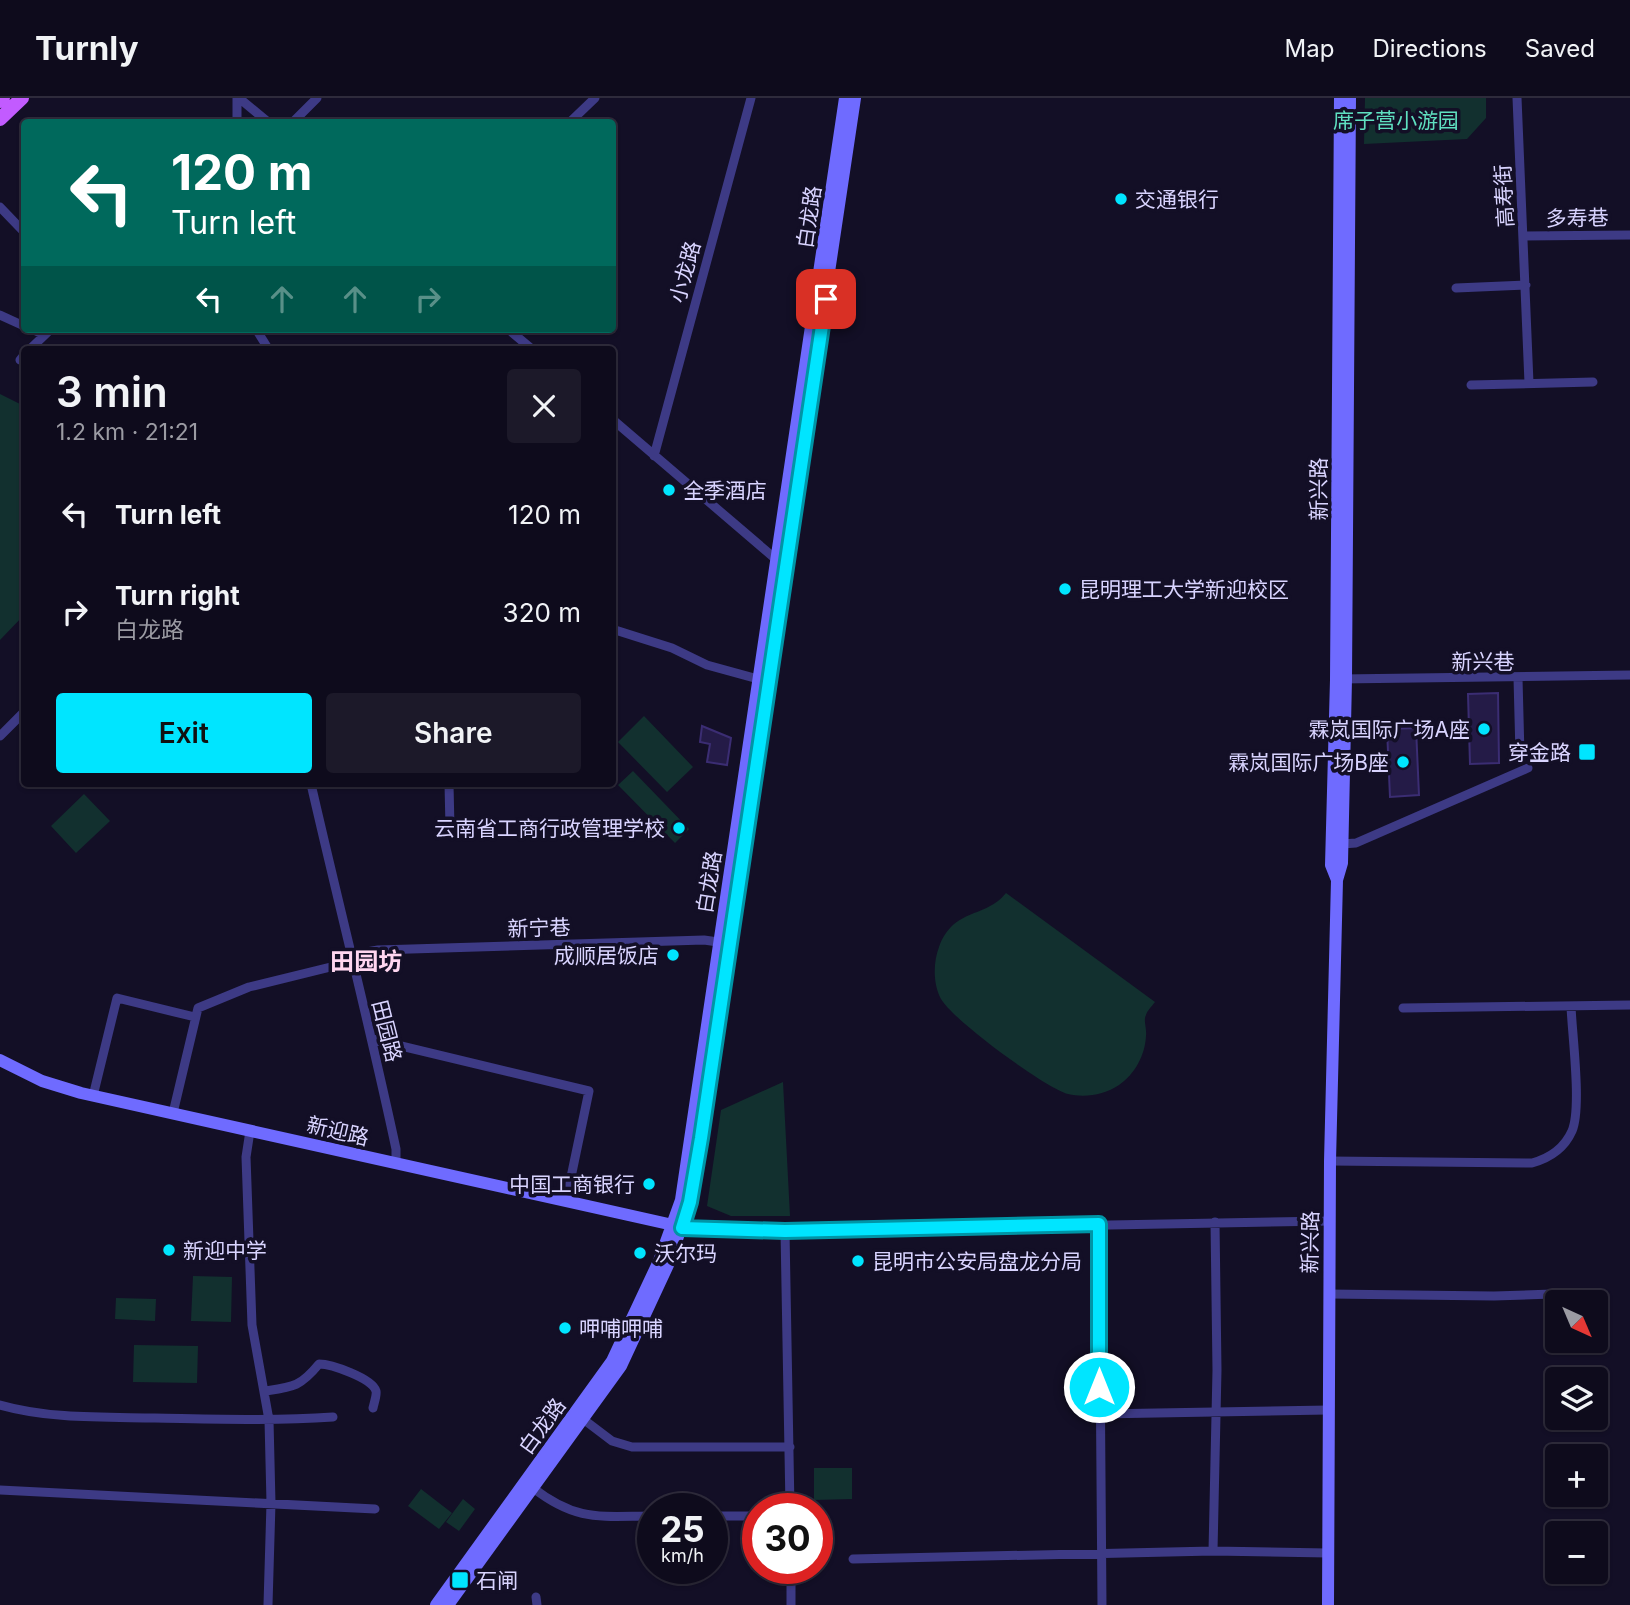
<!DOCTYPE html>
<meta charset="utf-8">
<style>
:root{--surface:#0e0b1c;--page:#1c1929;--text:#f1f3f6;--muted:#9b9ba3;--line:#2e2b3b;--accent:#00e5ff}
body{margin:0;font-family:Inter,"Noto Sans SC",sans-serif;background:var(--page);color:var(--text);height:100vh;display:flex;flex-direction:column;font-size:26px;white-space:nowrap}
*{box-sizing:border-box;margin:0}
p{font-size:23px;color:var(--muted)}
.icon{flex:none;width:38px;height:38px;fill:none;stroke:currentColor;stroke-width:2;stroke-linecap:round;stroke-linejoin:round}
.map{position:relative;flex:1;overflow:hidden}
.details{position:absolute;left:21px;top:248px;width:595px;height:441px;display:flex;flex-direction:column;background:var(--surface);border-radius:7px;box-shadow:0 2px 5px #0004,0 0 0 2px var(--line)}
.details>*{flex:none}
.banner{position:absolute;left:21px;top:21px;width:595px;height:214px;border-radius:7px;box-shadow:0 2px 5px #0004,0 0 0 2px var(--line);background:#00695c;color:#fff;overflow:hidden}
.needle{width:46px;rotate:136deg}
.tools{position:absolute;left:1545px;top:1192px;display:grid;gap:14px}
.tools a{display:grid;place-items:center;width:63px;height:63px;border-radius:7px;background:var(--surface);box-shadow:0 2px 5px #0004,0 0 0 2px var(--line);font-size:35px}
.speed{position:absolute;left:637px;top:1395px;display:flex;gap:14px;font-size:35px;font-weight:700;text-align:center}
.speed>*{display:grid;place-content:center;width:91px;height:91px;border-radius:50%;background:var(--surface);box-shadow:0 2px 5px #0004,0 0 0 2px var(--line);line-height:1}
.speed small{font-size:18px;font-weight:400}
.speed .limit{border:10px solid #d22;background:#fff;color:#111}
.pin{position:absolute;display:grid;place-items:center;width:60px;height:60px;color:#fff;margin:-30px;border-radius:14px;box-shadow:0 4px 10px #0006}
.me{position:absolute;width:77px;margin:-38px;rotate:0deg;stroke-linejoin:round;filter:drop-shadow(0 0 5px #0008)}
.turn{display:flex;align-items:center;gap:24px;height:147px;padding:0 35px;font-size:32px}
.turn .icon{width:91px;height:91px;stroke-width:2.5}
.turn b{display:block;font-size:49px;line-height:60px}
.lanes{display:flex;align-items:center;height:66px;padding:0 35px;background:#0003;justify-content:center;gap:35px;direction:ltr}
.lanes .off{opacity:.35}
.round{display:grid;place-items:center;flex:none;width:74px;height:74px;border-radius:7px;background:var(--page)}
.headline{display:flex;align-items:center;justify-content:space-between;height:119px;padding:0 35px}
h1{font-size:42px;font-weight:600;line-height:52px}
.cta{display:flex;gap:14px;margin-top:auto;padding:14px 35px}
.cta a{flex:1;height:80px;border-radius:7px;background:var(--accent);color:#111;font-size:28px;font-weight:600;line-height:80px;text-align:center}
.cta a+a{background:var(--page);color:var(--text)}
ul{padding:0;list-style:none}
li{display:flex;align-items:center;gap:21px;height:98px;padding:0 35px}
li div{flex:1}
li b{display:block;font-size:26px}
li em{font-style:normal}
header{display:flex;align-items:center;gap:42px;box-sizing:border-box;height:98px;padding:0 35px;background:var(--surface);border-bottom:2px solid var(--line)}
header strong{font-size:33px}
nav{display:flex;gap:38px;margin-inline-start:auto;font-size:24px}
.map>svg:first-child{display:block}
</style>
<header>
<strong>Turnly</strong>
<nav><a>Map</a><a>Directions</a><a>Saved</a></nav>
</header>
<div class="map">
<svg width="1630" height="1507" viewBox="0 0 1630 1507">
<rect width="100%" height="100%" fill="#130f26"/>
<path fill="#12302f" d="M1365,0H1486V20L1467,41L1364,46Z
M0,296L24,308V517L0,542Z
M644,618L693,669L667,694L618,644Z
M633,673L689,731L675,745L618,687Z
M84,696L110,723L76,755L51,728Z
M1006,795L1155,904C1152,908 1147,913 1146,917C1143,922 1147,931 1146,938C1145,957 1135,976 1119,987C1104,997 1085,1000 1068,996C1044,989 954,923 941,901C933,886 933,865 939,849C954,809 985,821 1006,795Z
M783,984L790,1118H731L707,1108L721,1012Z
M193,1178L232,1179L231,1224L191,1223Z
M116,1200L156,1201L155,1223L115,1221Z
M134,1247L198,1248L197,1285L133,1284Z
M814,1370H852V1401L814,1402Z
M421,1391L452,1415L439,1431L408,1408Z
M463,1401L475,1411L459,1433L446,1424Z"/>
<path fill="#241b47" stroke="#3b2d73" stroke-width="2" d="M1498,595L1499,665L1470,666L1468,596Z
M702,628L731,640L727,667L707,664L710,646L700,644Z
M1416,630L1419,697L1390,699L1387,631Z"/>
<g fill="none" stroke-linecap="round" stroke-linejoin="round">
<path stroke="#3d3a85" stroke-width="9" d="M239,0L268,24
M1517,0L1529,285
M237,24V0
M293,24L317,0
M570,24L595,0
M0,109L24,134
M1524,138L1630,137
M1456,190L1526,187
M0,217L24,228
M32,231L44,237
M256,231L269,252
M508,231L533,252
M29,252L51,231
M20,262L24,257
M1471,287L1593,284
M612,321L778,463
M654,358L751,0
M612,531L672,550L707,567L758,581
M1518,580L1520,657
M1341,581L1630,577
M0,638L24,614
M311,686C339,808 370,929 396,1051V1066
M449,686L450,730
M1342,746L1356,745L1528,670
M350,857L378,852L704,842L725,845
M1403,910L1630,907
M372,941L589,993L566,1103
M93,998L117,900L195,919
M173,1015L198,910L249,889L351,864
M250,1033L246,1059L252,1227L269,1322L271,1405L268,1507
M1330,1063L1532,1065C1550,1060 1564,1051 1572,1033C1582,1010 1572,936 1571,908
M1099,1126L1102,1507
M677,1128L703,1133H785L1330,1123
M785,1133L790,1410
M1329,1196L1494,1198L1581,1195
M265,1293C293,1289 300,1289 319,1266C331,1266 372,1280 376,1293C377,1297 374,1305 373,1310
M0,1307C49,1321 104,1319 155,1320C215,1321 273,1323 333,1319
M1099,1316L1328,1312
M583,1321L612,1343L632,1349H790
M533,1390C577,1424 600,1418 653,1418
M0,1392L375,1411
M712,1418H758
M1213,1453L1217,1272L1215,1124
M853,1461L1213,1453L1328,1455
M791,1470V1507
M536,1499L537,1507"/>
<path stroke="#6f6bff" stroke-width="12" d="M1337,782L1331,767L1336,582L1340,0
M0,962L42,983L81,995L673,1127
M436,1507L612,1263L659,1163L681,1102L845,0
M448,1507L621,1268L668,1167L690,1104L855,0
M1328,1507L1330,1063L1337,782L1342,765L1346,581L1350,0"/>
<path stroke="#c25bff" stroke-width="14" d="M0,3L3,0
M0,21L22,0"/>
</g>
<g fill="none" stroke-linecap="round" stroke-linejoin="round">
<defs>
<path id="route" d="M826,201L701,1040L690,1104L682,1130L785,1133L1099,1126V1289"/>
</defs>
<use href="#route" stroke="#0095a6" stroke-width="18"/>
<use href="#route" stroke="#00e5ff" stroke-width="12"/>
</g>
<g fill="#00e5ff" stroke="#130f26" stroke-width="2.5">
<circle cx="1121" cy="101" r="7"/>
<circle cx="669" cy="392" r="7"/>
<circle cx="1065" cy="491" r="7"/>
<circle cx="1484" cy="631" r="7"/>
<rect x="1578" y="645" width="18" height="18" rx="3.5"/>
<circle cx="1403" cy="664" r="7"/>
<circle cx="679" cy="730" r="7"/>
<circle cx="673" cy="857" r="7"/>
<circle cx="649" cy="1086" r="7"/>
<circle cx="169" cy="1152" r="7"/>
<circle cx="640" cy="1155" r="7"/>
<circle cx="858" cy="1163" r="7"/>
<circle cx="565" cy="1230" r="7"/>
<rect x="451" y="1473" width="18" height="18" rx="3.5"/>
</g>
<g text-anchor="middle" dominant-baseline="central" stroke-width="7" stroke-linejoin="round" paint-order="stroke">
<g font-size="21" fill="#5fe0c0" stroke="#130f26">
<text x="1396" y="22">席子营小游园</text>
</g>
<g font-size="21" fill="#d9d4ff" stroke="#130f26">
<text transform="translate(1504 98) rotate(-93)">高寿街</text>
<text transform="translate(809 119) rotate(-82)">白龙路</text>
<text transform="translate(1577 120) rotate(-1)">多寿巷</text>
<text transform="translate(685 174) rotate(-75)">小龙路</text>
<text transform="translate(1318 391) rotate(-90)">新兴路</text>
<text x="1483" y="563">新兴巷</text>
<text transform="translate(709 784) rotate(-81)">白龙路</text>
<text transform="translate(539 830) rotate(-2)">新宁巷</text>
<text transform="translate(387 933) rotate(76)">田园路</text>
<text transform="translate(338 1033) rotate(13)">新迎路</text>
<text transform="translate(1310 1144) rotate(-89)">新兴路</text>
<text transform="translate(542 1328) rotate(-54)">白龙路</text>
</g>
<g font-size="21" fill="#d9d4ff" stroke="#130f26" text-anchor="start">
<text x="1135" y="101">交通银行</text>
<text x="683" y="392">全季酒店</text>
<text x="1079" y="491">昆明理工大学新迎校区</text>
<text x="1470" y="631" text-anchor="end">霖岚国际广场A座</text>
<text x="1571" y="654" text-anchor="end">穿金路</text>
<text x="1389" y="664" text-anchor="end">霖岚国际广场B座</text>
<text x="665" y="730" text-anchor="end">云南省工商行政管理学校</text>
<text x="659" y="857" text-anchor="end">成顺居饭店</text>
<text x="635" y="1086" text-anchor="end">中国工商银行</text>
<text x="183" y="1152">新迎中学</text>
<text x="654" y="1155">沃尔玛</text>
<text x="872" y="1163">昆明市公安局盘龙分局</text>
<text x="579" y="1230">呷哺呷哺</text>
<text x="476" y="1482">石闸</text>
</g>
<g font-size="24" font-weight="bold" fill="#ffd6f0" stroke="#130f26">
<text x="366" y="863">田园坊</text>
</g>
</g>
</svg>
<div class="tools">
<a><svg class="needle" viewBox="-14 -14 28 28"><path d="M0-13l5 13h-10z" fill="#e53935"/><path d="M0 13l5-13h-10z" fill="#9b9ba3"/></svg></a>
<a><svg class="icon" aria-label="layers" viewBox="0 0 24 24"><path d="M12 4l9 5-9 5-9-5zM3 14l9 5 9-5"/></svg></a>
<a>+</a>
<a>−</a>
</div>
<div class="speed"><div>25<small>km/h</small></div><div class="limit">30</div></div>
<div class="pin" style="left:826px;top:201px;background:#d93025"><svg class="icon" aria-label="arrive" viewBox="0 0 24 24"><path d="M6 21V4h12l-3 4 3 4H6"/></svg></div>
<svg class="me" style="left:1099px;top:1289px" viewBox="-20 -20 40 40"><circle r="17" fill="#00e5ff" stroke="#fff" stroke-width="3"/><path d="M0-11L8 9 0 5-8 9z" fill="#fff"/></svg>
<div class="banner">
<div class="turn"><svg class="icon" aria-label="left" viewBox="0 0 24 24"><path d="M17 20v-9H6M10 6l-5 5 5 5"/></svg><div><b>120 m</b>Turn left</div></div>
<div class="lanes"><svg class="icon" aria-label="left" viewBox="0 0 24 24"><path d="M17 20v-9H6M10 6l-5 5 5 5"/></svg><svg class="icon off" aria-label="ahead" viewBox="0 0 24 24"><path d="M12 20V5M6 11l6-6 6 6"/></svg><svg class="icon off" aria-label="ahead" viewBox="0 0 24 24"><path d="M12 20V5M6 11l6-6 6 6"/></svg><svg class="icon off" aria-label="right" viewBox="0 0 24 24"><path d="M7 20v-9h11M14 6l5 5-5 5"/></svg></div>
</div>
<section class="details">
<div class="headline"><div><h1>3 min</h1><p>1.2 km · 21:21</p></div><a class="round"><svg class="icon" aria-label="close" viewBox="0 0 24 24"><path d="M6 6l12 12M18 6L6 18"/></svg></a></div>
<ul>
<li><svg class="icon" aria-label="left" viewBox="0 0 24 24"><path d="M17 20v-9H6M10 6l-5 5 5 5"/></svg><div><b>Turn left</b></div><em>120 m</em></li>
<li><svg class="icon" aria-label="right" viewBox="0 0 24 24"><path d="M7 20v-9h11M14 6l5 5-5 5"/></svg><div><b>Turn right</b><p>白龙路</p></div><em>320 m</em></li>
</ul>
<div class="cta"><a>Exit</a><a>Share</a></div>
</section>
</div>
